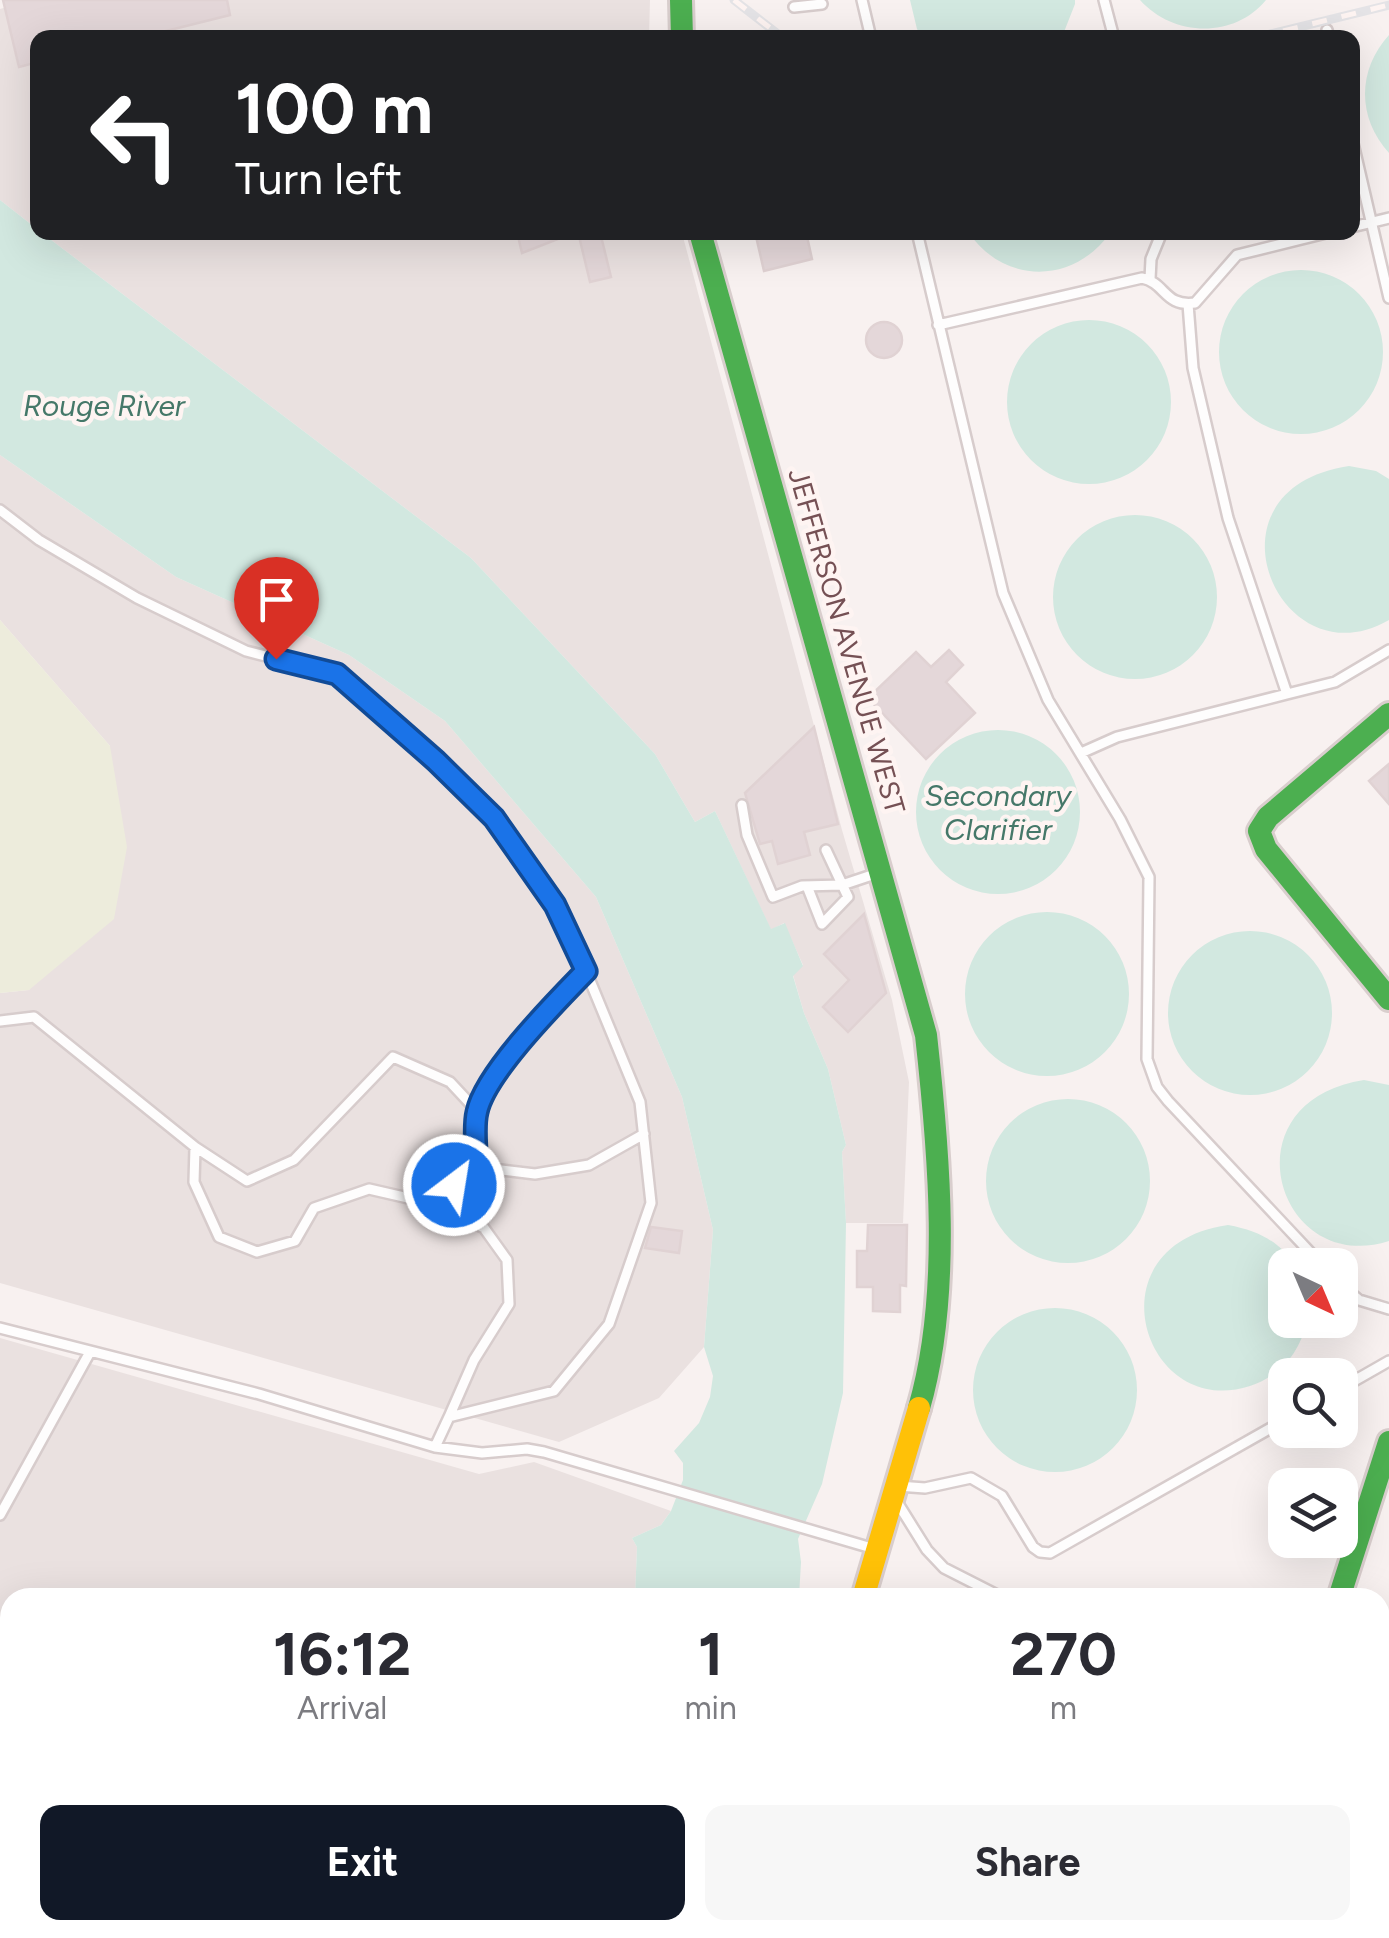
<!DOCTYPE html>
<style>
:root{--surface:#fff;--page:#f7f7f7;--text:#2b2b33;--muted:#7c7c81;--accent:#111827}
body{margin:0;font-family:Figtree,sans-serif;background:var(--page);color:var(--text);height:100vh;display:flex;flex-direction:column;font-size:38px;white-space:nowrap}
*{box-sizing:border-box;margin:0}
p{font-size:32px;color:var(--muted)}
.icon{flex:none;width:55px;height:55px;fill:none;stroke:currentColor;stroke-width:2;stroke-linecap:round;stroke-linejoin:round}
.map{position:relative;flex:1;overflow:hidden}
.panel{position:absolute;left:0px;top:1588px;width:1390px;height:352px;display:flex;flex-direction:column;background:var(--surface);border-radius:30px 30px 0 0;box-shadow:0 10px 40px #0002}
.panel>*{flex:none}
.banner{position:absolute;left:30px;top:30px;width:1330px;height:210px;border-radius:20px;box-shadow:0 10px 40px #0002;background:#202124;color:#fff;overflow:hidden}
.needle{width:65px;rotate:136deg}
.controls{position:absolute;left:1268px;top:1248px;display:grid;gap:20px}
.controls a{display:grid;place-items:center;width:90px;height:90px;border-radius:20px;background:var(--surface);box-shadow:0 10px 40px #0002;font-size:50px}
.pin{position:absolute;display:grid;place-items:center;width:85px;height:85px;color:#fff;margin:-102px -42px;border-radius:50% 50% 50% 0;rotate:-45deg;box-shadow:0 0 10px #0007}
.pin .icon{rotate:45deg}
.me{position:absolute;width:110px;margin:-55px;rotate:31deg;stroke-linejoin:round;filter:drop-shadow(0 0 8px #0008)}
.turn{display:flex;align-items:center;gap:35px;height:210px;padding:0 40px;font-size:45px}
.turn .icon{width:130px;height:130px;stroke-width:2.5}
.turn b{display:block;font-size:70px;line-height:85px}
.eta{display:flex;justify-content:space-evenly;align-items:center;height:170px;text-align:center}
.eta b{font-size:60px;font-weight:700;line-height:70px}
.cta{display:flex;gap:20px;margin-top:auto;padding:20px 40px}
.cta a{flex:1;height:115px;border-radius:20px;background:var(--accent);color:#fff;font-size:40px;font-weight:700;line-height:115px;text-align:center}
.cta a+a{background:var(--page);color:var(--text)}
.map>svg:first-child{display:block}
</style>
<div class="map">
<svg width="1389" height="1938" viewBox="0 0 1389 1938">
<rect width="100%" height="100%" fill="#f8f1f0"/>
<path fill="#eae1e0" d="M32,0H650L649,37L38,38L37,229L0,200V9Z
M42,233H682L842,830L892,1000L909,1082L903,1223H846L842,1152L846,1145L828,1069L804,1013L793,975L803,965L784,923L771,930L715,811L695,822L655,754L471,558Z
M0,455L176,577L349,655L445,721L596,897L682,1097L713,1230L704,1347L659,1398L559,1442L0,1283V993L29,990L110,746L0,620Z
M0,1338L479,1474L534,1462L671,1511L661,1525L632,1538L637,1547L635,1597L10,1598V1930H348L339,1938H0Z"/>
<path fill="#edecdc" d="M0,620L110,746L127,847L114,919L29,990L0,993Z
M1067,1930H1254L1251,1938H1065Z"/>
<path fill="#d2e8e0" d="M910,0H1075V4L1062,37L923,38L917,29Z
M1140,0H1266C1234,39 1173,37 1140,0Z
M1389,35V153C1357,118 1357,70 1389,35Z
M0,200L37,229L38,232L42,233L471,558L655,754L695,822L715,811L771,929L785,923L803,966L793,976L804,1013L828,1069L846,1145L842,1152L846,1223L843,1393L822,1484L798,1539L801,1562L799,1597H635L637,1547L632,1538L661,1525L671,1511L683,1480V1463L674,1451L699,1423L710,1397L713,1376L704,1347L713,1230L682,1097L596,897L445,721L349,655L176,577L0,455Z
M969,233H1110C1074,284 1005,285 969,233Z
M1219 352a82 82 0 1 1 164 0a82 82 0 1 1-164 0Z
M1007 402a82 82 0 1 1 164 0a82 82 0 1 1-164 0Z
M1349,466L1376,471L1389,479V620C1279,684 1195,489 1349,466Z
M1053 597a82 82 0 1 1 164 0a82 82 0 1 1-164 0Z
M916 812a82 82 0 1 1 164 0a82 82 0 1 1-164 0Z
M965 994a82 82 0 1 1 164 0a82 82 0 1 1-164 0Z
M1168 1013a82 82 0 1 1 164 0a82 82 0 1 1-164 0Z
M1364,1080L1389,1085V1241C1277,1277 1224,1102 1364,1080Z
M986 1181a82 82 0 1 1 164 0a82 82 0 1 1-164 0Z
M1228,1225C1260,1231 1277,1241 1297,1265H1285V1320H1308C1299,1352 1283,1375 1250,1386C1143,1421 1088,1245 1228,1225Z
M973 1390a82 82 0 1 1 164 0a82 82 0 1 1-164 0Z
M348,1930H581L573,1938H340Z"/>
<path fill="#e4d7d9" stroke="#e0d2d3" stroke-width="2.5" d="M3,0H227L230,15L138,38H38V62L19,67Z
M517,232H571V234L522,253Z
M578,232H600L611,277L590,282Z
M755,232H806L812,259L764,271Z
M866 340a18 18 0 1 1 36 0a18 18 0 1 1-36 0Z
M949,650L963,665L946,682L975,713L926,759L868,698L916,652L931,667Z
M814,727L838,824L804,832L810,855L778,864L772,841L760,844L745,793Z
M1389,764V804L1369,781Z
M864,914L886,993L848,1032L823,1007L849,980L824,954Z
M868,1225H907L906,1286L900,1285V1312L873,1311V1287H857V1251H867Z
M651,1227L682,1231L679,1253L645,1248Z"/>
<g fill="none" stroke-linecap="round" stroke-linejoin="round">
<defs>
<path id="lane" d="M862,0L871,38
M1104,0L1114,38
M794,7L822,4
M1327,30L1329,38
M1352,139L1389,298
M1352,227L1389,218
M917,232L1003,593L1048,700L1120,819L1149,877L1147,1059L1157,1087L1168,1101L1322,1265
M1150,279L1151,259L1162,232
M938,325L1142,278C1166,283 1164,307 1195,303L1237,255L1330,232
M0,510L39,540L137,598L246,651L337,674L436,761L493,819L555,905L586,971C544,1015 506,1058 477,1111L450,1082L393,1057L294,1160L247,1181L195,1147L34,1017L0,1021
M1287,694L1335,682L1389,650
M1081,753L1117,737L1287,694L1228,518L1193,368L1188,304
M742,805L747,835L773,897L802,886L842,885L878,873
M807,886L822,924L848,897L826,850
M195,1147L194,1182L219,1237L257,1252L295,1241L314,1208L369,1189L430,1203L477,1167V1111
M477,1167L535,1174L589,1165L644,1134
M430,1203L484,1228L507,1260L509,1304L474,1360L449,1417
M1340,1284L1359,1300L1389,1309
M0,1328L259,1394L435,1447L482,1453L527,1449L544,1452L875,1549
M1340,1389L1389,1361
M435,1447L449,1417L554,1391L609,1324L651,1203L640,1102L586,971
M898,1486L925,1488L971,1478L1002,1496L1033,1547L1040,1552L1050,1553L1285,1420
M897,1502L927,1550L944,1568L1003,1598
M0,1515L90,1352
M1380,1699L1389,1701"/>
<path id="street" d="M1049,1938L1051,1930"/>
<path id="fast" d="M681,0L682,38
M700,232L926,1035C939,1152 952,1294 919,1408
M1389,714L1268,817L1259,831L1266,849L1389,999
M1339,1598L1389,1442
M1380,1643L1389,1639
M765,1938L768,1930
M846,1938L861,1930"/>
<path id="slow" d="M863,1598L919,1408"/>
</defs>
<use href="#lane" stroke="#d7cccc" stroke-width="14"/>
<use href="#street" stroke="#d7cccc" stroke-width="22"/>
<use href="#fast" stroke="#d9cecd" stroke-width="28"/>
<use href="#slow" stroke="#d9cecd" stroke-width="28"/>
<use href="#lane" stroke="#fefdfd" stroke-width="9"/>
<use href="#street" stroke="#fefdfd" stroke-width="18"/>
<use href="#fast" stroke="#4caf50" stroke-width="22"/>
<use href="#slow" stroke="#ffc107" stroke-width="22"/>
<defs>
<path id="rail" d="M734,0L783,38
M1254,38L1389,5"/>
</defs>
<use href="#rail" stroke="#e4e3e6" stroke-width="9"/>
<use href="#rail" stroke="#fef4f2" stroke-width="5" stroke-dasharray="15" stroke-linecap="butt"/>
</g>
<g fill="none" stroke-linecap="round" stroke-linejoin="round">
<defs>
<path id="route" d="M276,659L337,674L436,761L494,818L555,905L586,971C557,1001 485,1073 477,1112C473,1128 477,1150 476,1167L454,1185"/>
</defs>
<use href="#route" stroke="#114b97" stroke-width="25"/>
<use href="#route" stroke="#1a73e8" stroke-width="18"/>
</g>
<g text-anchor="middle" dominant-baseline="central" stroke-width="9" stroke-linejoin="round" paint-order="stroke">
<g font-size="28" fill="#755054" stroke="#fef4f2">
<text transform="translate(847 641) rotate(74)">JEFFERSON AVENUE WEST</text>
</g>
<g font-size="30" font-style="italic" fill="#457869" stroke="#fef4f2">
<text x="104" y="405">Rouge River</text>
<text x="998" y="795">Secondary<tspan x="998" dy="34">Clarifier</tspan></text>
</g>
</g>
</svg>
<div class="controls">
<a><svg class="needle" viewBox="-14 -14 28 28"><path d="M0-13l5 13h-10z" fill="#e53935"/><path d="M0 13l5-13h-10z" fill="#7c7c81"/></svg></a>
<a><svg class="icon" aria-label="search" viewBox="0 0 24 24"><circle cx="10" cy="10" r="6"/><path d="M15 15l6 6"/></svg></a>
<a><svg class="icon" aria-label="layers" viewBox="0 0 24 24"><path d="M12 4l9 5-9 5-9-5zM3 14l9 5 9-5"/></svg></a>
</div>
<div class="pin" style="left:276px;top:659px;background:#d93025"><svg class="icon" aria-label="arrive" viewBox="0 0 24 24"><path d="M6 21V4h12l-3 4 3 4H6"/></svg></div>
<svg class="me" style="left:454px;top:1185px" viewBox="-20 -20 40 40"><circle r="17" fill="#1a73e8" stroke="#fff" stroke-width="3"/><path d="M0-11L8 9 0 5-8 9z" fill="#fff"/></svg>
<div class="banner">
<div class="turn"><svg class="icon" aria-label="left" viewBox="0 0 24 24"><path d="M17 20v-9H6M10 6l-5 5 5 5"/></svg><div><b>100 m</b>Turn left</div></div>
</div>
<section class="panel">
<div class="eta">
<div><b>16:12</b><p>Arrival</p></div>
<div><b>1</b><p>min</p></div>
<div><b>270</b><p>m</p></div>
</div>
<div class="cta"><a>Exit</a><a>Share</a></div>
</section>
</div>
